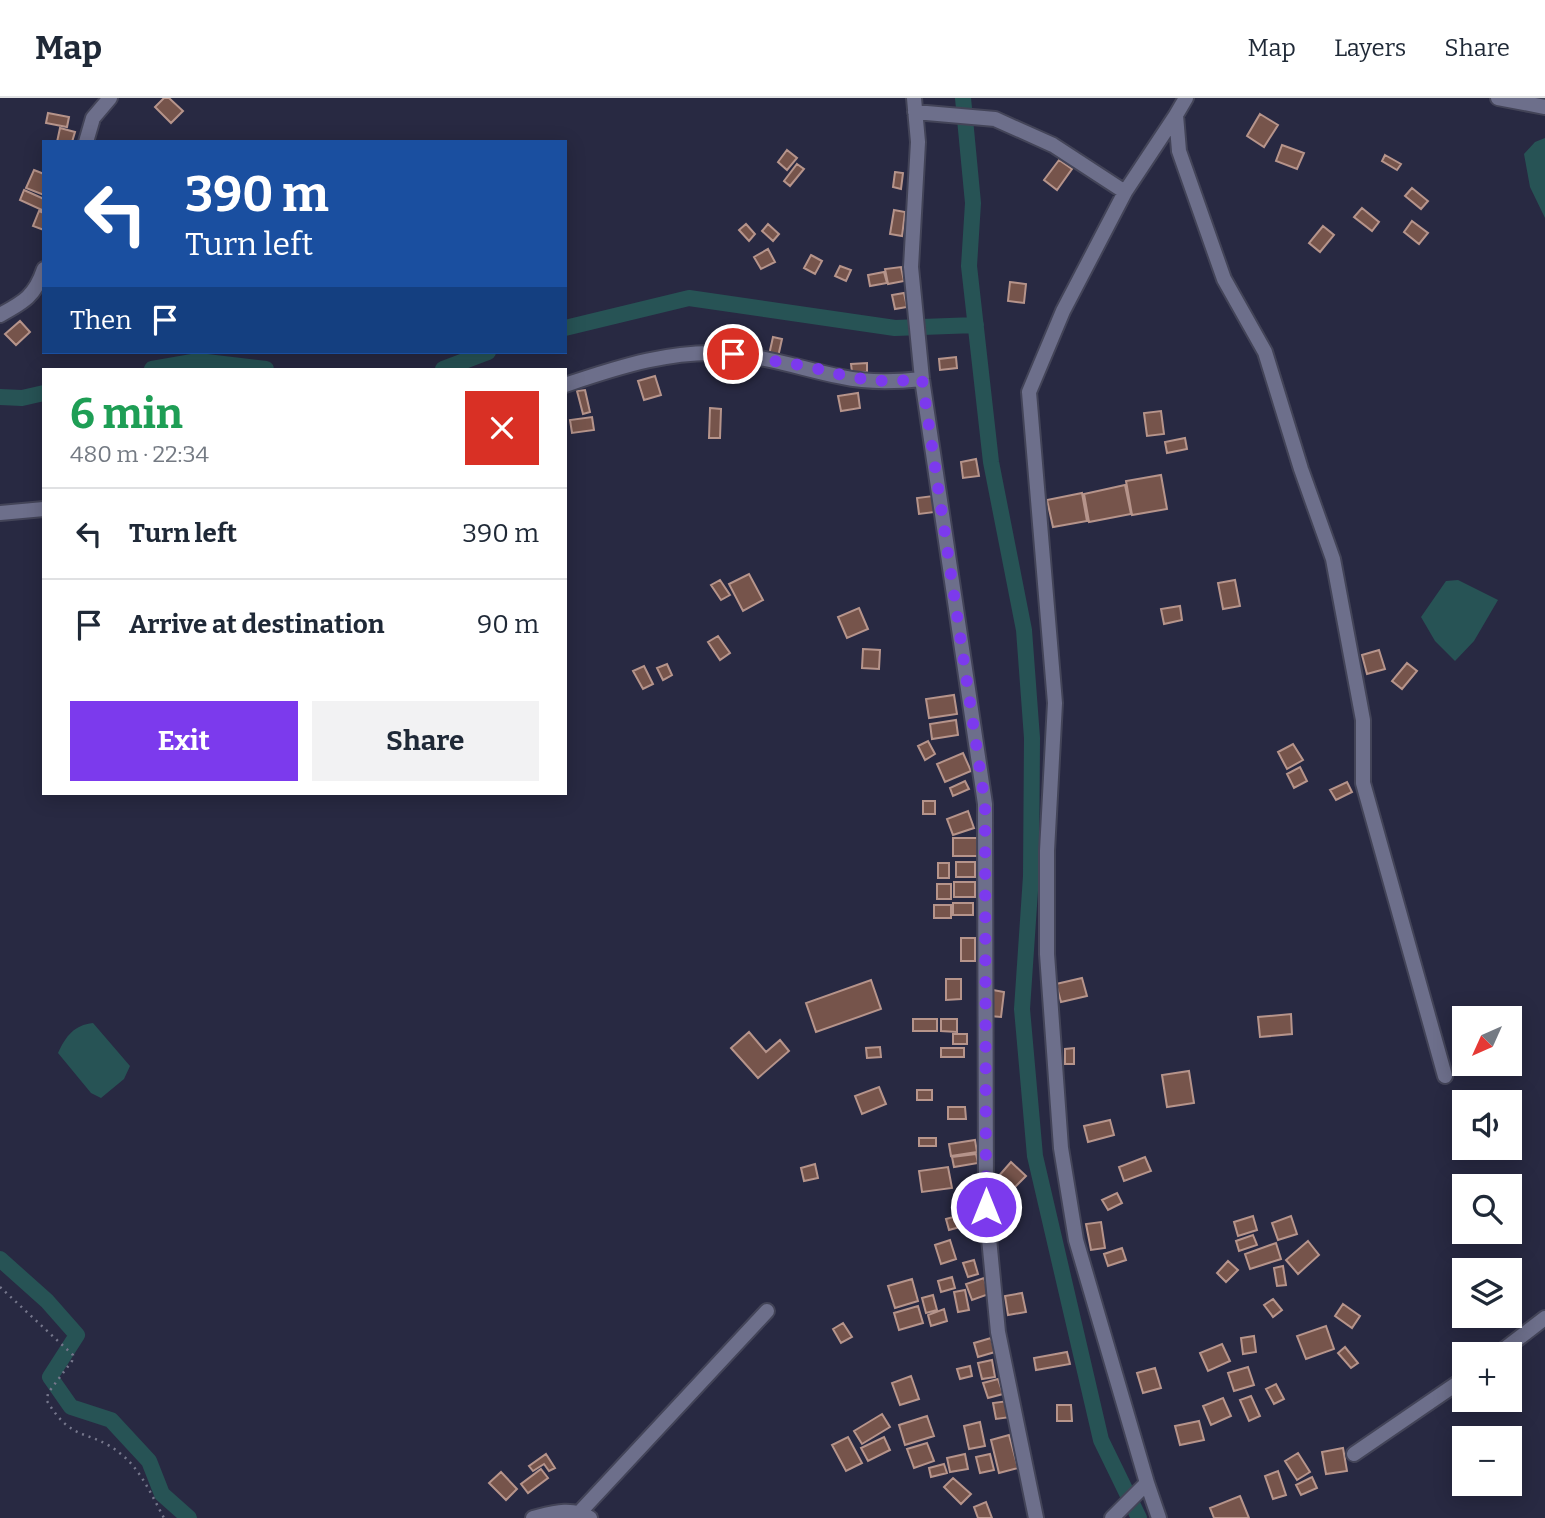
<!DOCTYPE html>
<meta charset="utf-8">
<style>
:root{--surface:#fff;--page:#f2f2f3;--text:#1f2937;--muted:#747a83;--line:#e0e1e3;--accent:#7c3aed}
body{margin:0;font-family:Bitter,serif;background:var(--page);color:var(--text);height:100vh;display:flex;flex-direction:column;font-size:26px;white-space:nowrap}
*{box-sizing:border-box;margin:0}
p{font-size:23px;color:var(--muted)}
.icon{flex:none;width:38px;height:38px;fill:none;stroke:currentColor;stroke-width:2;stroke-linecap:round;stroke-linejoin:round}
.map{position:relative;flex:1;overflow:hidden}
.panel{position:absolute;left:42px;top:270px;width:525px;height:427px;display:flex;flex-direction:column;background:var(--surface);border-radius:0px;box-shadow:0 4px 18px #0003}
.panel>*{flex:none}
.guide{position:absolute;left:42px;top:42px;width:525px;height:214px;border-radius:0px;box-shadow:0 4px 18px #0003;background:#1a4fa0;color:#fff;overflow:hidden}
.needle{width:46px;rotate:225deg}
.fabs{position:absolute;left:1452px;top:908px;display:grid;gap:14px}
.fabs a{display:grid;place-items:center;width:70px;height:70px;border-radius:0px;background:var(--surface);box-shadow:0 4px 18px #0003;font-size:35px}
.pin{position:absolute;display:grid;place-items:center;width:60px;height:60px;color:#fff;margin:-30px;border:4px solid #fff;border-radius:50%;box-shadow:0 2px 7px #0007}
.me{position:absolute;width:77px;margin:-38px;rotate:0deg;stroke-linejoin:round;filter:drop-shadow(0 0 5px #0008)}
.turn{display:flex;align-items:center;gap:24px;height:147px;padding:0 28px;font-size:32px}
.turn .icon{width:91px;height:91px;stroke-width:2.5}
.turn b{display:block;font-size:49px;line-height:60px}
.then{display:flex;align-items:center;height:66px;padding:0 28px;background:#0003;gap:14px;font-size:26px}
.round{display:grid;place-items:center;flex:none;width:74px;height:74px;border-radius:0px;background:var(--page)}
.head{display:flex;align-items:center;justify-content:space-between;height:119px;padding:0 28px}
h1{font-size:42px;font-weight:700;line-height:52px;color:#1e9e55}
.action{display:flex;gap:14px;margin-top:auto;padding:14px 28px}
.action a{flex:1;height:80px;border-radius:0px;background:var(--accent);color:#fff;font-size:28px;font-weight:700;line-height:80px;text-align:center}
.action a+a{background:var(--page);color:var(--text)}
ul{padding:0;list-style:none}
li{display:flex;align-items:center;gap:21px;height:91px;padding:0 28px;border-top:2px solid var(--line)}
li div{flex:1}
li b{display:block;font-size:26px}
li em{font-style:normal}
header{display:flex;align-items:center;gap:42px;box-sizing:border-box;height:98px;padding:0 35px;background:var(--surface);border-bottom:2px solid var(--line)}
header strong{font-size:33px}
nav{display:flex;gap:38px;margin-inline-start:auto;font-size:24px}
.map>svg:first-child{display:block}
</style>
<header>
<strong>Map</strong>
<nav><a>Map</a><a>Layers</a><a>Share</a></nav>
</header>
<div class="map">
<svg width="1545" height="1420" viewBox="0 0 1545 1420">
<rect width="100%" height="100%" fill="#282942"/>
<path fill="#275355" d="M1545,40V120L1530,89L1524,56L1535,44Z
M1458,482L1498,502L1474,543L1455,563L1435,543L1421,519L1446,483Z
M93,925L130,968L124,981L101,1000L91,995L58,955C66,938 74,927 93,925Z"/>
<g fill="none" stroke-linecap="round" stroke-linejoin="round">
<path stroke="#275355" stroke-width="16" d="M963,0L973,105L969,168L991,364L1024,532L1032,640L1031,778L1022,911L1035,1058L1101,1342L1139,1420
M565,230L689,200L895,230L976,227
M152,271L198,263L266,271
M443,271L488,254
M0,299L22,300L44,295
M0,1161L47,1203L77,1237L50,1279L71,1309L111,1322L149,1363L162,1396L189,1420"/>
</g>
<path fill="#76544b" stroke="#b6948b" stroke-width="2" d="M164,0H169L183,13L171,25L155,9Z
M48,15L69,19L67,29L46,25Z
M1260,16L1278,27L1264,49L1247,38Z
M60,30L75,34L72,44H57Z
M1282,47L1304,55L1297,71L1276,63Z
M787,52L797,60L787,72L778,64Z
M1385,57L1401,66L1397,72L1382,63Z
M1059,62L1072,71L1057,92L1044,82Z
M797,66L804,71L790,88L784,83Z
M34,72L44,76V97L26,90Z
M895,74L903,75L901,91L893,89Z
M1412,90L1428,103L1421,111L1405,98Z
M24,92L44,101V113L20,102Z
M1362,110L1379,124L1372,133L1354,119Z
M894,112L905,114L902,138L890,136Z
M39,113L44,115V132L33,128Z
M1412,123L1428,135L1419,146L1404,134Z
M746,126L755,136L749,143L739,132Z
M768,126L779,136L773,143L762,133Z
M1323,128L1334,137L1320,154L1309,145Z
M768,151L775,164L761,171L754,159Z
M811,157L822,163L815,176L804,170Z
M840,168L851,172L846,183L835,178Z
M901,169L904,183L888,186L885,171Z
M884,174L887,185L870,188L868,177Z
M1010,184L1026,186L1024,205L1008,203Z
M904,195L907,209L895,211L892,197Z
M20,223L30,234L16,247L5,236Z
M773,239L782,241L778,259L769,257Z
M956,259L957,270L940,272L939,261Z
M728,260L731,275L719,277L716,262Z
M867,265V274H852L851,266Z
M655,278L661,297L644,302L638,283Z
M585,292L590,314L583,316L577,293Z
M858,295L860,310L841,313L838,298Z
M710,310L721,311L720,340H709Z
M1161,313L1164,336L1147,338L1144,315Z
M592,319L594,332L572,335L570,322Z
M1185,340L1187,351L1167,355L1165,344Z
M976,361L979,378L963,380L961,364Z
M1161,377L1167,411L1132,417L1126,383Z
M1125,387L1131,416L1089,424L1084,396Z
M1082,395L1087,423L1053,429L1047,402Z
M933,398L935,414L919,416L917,400Z
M749,476L763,502L743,513L729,486Z
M720,482L730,497L721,502L711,487Z
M1235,482L1240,508L1223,511L1218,485Z
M1180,508L1182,522L1164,526L1161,511Z
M859,510L868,531L847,540L838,519Z
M718,538L730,555L720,562L708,544Z
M863,551L880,552L879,571L862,570Z
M1379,552L1385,571L1367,576L1362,557Z
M1407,565L1417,573L1402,591L1392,583Z
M667,566L672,577L663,582L657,570Z
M644,568L653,586L643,591L633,573Z
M954,597L957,616L929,620L926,601Z
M956,622L958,637L932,641L930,626Z
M928,643L935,656L925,662L918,648Z
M1293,646L1303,662L1287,671L1278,654Z
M963,655L971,673L945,684L937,666Z
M1300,669L1307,683L1294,690L1287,676Z
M965,683L969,691L953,698L950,690Z
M1347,684L1352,694L1336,702L1330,692Z
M923,703H935V716H923Z
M968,713L974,730L953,737L947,721Z
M953,740H980V758H953Z
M956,764H975V779H956Z
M938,765H949V780H938Z
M954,784H975V799H954Z
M937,786H951V801H937Z
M953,805H973V817H953Z
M934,807H951V820H934Z
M961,840H975V863H961Z
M1082,880L1087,898L1061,904L1056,886Z
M946,881H961V901L946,902Z
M871,882L881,911L816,934L806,905Z
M993,892L1004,894L1001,919L990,918Z
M1291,916L1292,936L1260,939L1258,919Z
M913,921H937V933H913Z
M941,921H957V934L941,933Z
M749,934L766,954L780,942L789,953L758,980L731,950Z
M953,936H967V946H953Z
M880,949L881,959L867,960L866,950Z
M941,950H964V959H941Z
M1074,950V966H1065V951Z
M1189,973L1194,1005L1167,1009L1162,977Z
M879,989L886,1006L862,1016L855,998Z
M917,992H932V1002H917Z
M948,1009H965L966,1021H948Z
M1110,1022L1114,1037L1088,1044L1084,1028Z
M919,1040H936V1048H919Z
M975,1042L977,1054L951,1058L949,1046Z
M976,1056L978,1065L954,1069L952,1059Z
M1145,1059L1151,1073L1124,1083L1119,1069Z
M1011,1064L1026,1078L1011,1093L997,1080Z
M815,1066L818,1080L804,1083L801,1070Z
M948,1069L952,1090L922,1094L919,1073Z
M1117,1095L1122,1105L1108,1112L1102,1102Z
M957,1118L960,1129L949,1132L946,1121Z
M1253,1118L1257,1132L1238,1138L1234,1124Z
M1291,1118L1297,1136L1278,1142L1272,1125Z
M1101,1124L1105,1150L1091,1152L1086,1126Z
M1253,1137L1257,1147L1239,1153L1236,1143Z
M950,1142L956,1161L941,1166L935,1147Z
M1308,1143L1319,1157L1298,1176L1286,1162Z
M1276,1145L1281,1161L1250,1171L1245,1156Z
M1122,1150L1126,1162L1108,1168L1104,1156Z
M974,1162L978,1176L968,1179L963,1165Z
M1228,1163L1238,1172L1226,1184L1217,1175Z
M1283,1168L1286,1187L1277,1188L1274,1170Z
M952,1179L955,1190L941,1194L938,1183Z
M984,1180L989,1196L972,1202L966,1186Z
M912,1181L918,1203L895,1210L888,1188Z
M965,1192L969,1212L958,1214L954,1194Z
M1022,1195L1026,1214L1008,1217L1005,1198Z
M933,1197L937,1212L926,1215L922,1200Z
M1273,1201L1282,1212L1273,1219L1264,1207Z
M1343,1206L1360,1218L1352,1230L1335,1218Z
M918,1208L923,1225L899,1232L894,1215Z
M944,1211L947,1223L931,1228L928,1217Z
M843,1225L852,1239L841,1245L833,1231Z
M1326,1228L1334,1251L1306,1261L1297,1238Z
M1254,1238L1256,1254L1243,1256L1241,1240Z
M991,1240L995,1254L978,1259L974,1245Z
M1222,1246L1230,1263L1208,1273L1200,1255Z
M1345,1249L1358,1265L1351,1270L1338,1255Z
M1067,1254L1070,1266L1036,1272L1034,1260Z
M992,1262L995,1279L982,1281L978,1265Z
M970,1268L972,1278L960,1281L957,1271Z
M1248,1269L1254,1287L1234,1293L1228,1275Z
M1155,1270L1161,1290L1143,1295L1137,1275Z
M911,1278L919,1301L900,1307L892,1285Z
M998,1281L1003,1296L988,1300L983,1285Z
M1276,1286L1284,1301L1274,1306L1266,1291Z
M1251,1298L1260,1318L1249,1323L1240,1302Z
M1223,1300L1231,1318L1211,1327L1203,1308Z
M1008,1303L1011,1319L996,1321L993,1305Z
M1057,1307H1071L1072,1323H1057Z
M882,1316L890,1329L862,1346L854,1333Z
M927,1318L934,1338L905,1347L899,1327Z
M1199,1323L1204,1342L1180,1347L1175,1328Z
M980,1324L985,1348L969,1351L964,1328Z
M1009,1337L1018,1370L999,1375L991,1342Z
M848,1339L862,1365L846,1373L832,1347Z
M884,1339L890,1352L868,1363L861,1350Z
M927,1345L934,1363L914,1370L907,1351Z
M1343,1350L1347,1373L1326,1376L1322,1354Z
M1298,1355L1310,1374L1297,1382L1285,1363Z
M546,1356L555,1370L549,1373L544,1366L533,1373L529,1368Z
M965,1356L968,1371L950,1374L947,1360Z
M990,1356L994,1372L980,1375L976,1359Z
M944,1366L947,1375L931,1379L929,1370Z
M541,1371L548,1380L528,1395L521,1386Z
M1278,1373L1286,1397L1273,1401L1265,1378Z
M501,1374L517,1391L506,1402L489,1385Z
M1312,1379L1317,1390L1301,1397L1296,1387Z
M953,1380L971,1396L961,1406L944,1389Z
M1240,1398L1249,1420H1214L1210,1410Z
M986,1404L992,1420H978L974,1409Z"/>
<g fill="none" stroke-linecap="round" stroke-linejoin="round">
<defs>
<path id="minor" d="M914,0L918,44L911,169L922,281L985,706L986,1109L998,1234L1036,1420
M1186,0L1176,17L1179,53L1224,181L1265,254L1301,371L1333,461L1363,622V685L1445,978
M1498,0L1545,9
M915,14L995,21L1053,47L1125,94
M86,44L93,20L110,0
M0,217C24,204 35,198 44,171
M565,287C618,269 676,250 733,256C770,259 806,272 842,279C869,285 895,284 922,281
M0,415L44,411
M1498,1256L1545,1220
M1354,1356L1465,1280
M1147,1385L1159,1420
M580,1414L767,1213
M533,1420C553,1415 571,1409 590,1420
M1112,1420L1147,1385L1076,1142L1061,1050L1047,856V753L1055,605L1029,294L1063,213L1125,94L1176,17"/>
</defs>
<use href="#minor" stroke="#434458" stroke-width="18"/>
<path stroke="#76778c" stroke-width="2.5" stroke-dasharray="2 5" stroke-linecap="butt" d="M0,1189L73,1257L72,1263L48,1295L47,1303C73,1346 89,1330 121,1356C141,1372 152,1398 164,1420"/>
<use href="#minor" stroke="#6d6f8b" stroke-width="14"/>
</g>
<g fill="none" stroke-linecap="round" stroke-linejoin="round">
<path stroke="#7c3aed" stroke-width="12" stroke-dasharray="0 21.6" d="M733,256C760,262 788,264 814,270C857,281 877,286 922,281L985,706L986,1109"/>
</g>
</svg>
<div class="fabs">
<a><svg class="needle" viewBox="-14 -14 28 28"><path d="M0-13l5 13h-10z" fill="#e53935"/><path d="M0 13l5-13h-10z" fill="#747a83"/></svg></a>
<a><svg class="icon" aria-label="sound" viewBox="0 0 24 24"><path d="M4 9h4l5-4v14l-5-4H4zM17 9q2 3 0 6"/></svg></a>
<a><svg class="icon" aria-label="search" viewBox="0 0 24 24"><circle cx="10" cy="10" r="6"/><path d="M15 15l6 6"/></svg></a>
<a><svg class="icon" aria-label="layers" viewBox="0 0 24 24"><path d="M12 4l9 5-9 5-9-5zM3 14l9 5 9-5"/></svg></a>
<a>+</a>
<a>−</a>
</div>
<div class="pin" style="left:733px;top:256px;background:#d93025"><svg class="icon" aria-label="arrive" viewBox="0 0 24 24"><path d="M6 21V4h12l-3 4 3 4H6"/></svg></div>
<svg class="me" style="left:986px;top:1109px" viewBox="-20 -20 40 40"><circle r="17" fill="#7c3aed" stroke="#fff" stroke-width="3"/><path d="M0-11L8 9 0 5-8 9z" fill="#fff"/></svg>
<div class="guide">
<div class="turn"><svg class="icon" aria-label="left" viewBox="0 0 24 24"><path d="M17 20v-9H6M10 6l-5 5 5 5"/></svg><div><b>390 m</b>Turn left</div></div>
<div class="then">Then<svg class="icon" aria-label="arrive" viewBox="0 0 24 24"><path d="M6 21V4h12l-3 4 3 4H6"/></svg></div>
</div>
<section class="panel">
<div class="head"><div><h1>6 min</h1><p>480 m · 22:34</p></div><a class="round" style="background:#d93025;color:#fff"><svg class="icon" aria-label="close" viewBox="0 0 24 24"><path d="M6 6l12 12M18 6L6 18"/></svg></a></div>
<ul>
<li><svg class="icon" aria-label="left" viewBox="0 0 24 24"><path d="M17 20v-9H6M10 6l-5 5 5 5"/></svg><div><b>Turn left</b></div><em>390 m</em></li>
<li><svg class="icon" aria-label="arrive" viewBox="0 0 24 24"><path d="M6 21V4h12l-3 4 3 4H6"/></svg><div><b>Arrive at destination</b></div><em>90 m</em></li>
</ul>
<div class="action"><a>Exit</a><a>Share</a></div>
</section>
</div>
